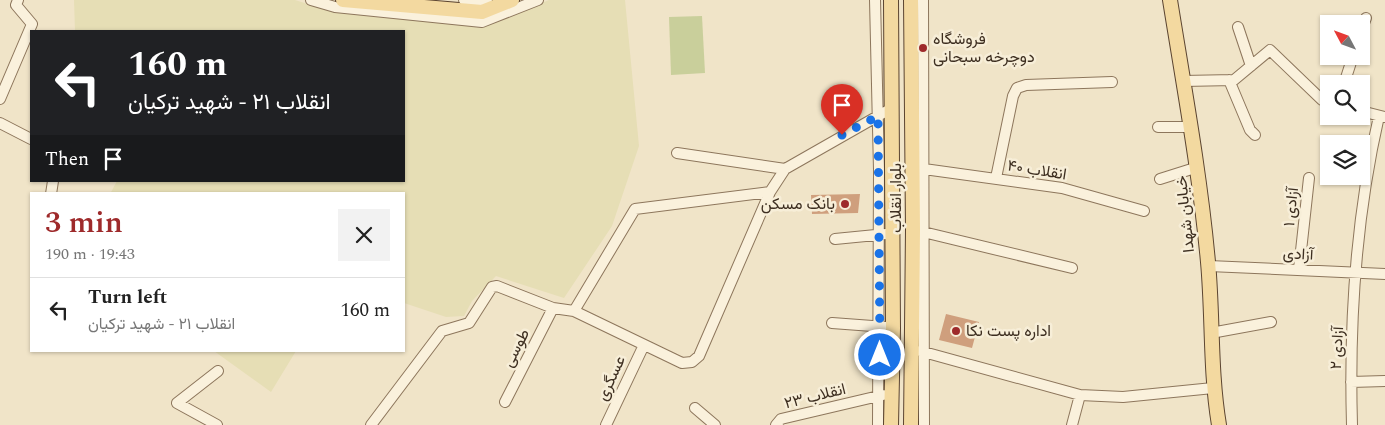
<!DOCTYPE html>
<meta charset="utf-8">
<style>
:root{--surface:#fff;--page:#f2f2f2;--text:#222;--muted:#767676;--line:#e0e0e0;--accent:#9e2a2b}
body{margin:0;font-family:Spectral,Vazirmatn,serif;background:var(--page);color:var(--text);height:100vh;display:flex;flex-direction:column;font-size:19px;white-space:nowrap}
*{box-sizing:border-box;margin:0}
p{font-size:16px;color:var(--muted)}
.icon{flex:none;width:28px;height:28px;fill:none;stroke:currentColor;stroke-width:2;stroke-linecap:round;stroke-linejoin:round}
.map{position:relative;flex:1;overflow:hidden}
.sheet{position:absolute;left:30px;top:192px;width:375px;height:160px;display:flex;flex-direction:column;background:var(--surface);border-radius:0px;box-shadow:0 1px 4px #0004}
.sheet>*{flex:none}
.guide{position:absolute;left:30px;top:30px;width:375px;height:152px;border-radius:0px;box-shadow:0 1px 4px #0004;background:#202124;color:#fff;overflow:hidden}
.needle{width:32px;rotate:311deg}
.buttons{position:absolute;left:1320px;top:15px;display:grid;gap:10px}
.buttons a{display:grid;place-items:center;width:50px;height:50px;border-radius:0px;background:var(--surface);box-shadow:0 1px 4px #0004;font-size:25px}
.pin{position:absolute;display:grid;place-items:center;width:42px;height:42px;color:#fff;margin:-51px -21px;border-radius:50% 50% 50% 0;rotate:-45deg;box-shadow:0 0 5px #0007}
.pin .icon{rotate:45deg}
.me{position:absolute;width:55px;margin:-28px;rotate:0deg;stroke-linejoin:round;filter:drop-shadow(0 0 4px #0008)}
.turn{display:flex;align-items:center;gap:18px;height:105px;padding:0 15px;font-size:22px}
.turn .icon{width:65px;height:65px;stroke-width:2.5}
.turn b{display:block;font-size:35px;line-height:42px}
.then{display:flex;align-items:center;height:48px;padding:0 15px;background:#0003;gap:10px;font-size:19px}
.round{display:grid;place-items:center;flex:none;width:52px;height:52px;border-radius:0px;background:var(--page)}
.overview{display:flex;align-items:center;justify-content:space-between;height:85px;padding:0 15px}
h1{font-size:30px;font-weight:600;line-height:38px;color:var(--accent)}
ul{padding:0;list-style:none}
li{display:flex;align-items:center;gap:15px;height:65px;padding:0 15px;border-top:1px solid var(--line)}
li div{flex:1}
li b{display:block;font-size:19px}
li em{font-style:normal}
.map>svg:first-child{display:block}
</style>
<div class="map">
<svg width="1385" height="425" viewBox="0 0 1385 425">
<rect width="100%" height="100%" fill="#f0e4c8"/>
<path fill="#e6deb5" d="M74,0H295L333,12L483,26L549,0H625L639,146L612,226L564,298L496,276L472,301L464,316L446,317L404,303V194H110L117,181H404V31H75Z
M214,351H296L271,392Z"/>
<path fill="#c9cf9b" d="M702,16L705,73L671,75L669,17Z"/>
<path fill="#cf9f7d" d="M860,194L858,213L812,214L811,195Z
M946,314L979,322L972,348L939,340Z"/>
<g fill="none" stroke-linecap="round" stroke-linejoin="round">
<defs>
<path id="minor" d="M311,0L335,7L482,22L538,0
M464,0H487
M875,0L879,170L878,425
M923,0L924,425
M1238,27L1251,66
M1361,31L1366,18
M1229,80L1250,130L1255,135
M1183,81L1234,80L1270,50L1322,100L1329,101
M1344,84L1353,56
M0,99L32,24L16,5L18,0
M1361,111L1384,117
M0,123L31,139
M1158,127H1191
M677,153L785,169
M924,169L1062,188L1144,211
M996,178L1013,96L1017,88L1026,85L1112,82
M1160,179L1198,167
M51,194L53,181
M919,231L1072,268
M835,239L886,234
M1209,266L1385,274
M1299,269L1309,178
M574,311L682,363L692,362L699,356L770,192
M832,323L886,327
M1211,333L1271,322
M920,351L1080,395L1123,397L1213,388
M1351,382L1385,381
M505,402L553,308
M695,408L715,425
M217,425L177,403L218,371
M371,425L442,331L469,323L492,287L497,286L553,308L574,311L635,209L770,192L785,169L892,108
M606,425L644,345
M776,425L781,419L883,395
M1072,425L1080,395
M1352,425C1349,322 1356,216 1379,116"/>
<path id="major" d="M343,0L482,12L512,0
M1170,0C1184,87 1200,174 1208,262C1213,317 1210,371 1219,425
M891,425L893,328L891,0
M911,425L913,230L911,0"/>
</defs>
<use href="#minor" stroke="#8d765c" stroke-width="12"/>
<use href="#major" stroke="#5b4430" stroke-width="16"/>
<use href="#minor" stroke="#faf1dc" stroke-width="10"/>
<use href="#major" stroke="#f3d9a0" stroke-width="14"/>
</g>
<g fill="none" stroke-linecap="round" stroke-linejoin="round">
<path stroke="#1a73e8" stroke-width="9" stroke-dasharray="0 16.2" d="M842,135L878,116L880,355"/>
</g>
<g fill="#9e2a2b" stroke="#f7eed8" stroke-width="2">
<circle cx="923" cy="48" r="5"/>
<circle cx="845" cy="204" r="5"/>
<circle cx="956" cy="331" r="5"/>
</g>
<g text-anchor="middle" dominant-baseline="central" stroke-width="5" stroke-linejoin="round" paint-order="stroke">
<g font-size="16" fill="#3d2e20" stroke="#f7eed8" text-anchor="start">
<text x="933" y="39">فروشگاه<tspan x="933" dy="18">دوچرخه سبحانی</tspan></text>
<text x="835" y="204" text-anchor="end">بانک مسکن</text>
<text x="966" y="331">اداره پست نکا</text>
</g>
<g font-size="16" fill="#3d2e20" stroke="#f7eed8">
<text transform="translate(1037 170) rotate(9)">انقلاب ۴۰</text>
<text transform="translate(896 198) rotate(-90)">بلوار انقلاب</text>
<text transform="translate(1291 207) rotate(-84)">آزادی ۱</text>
<text transform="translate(1185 214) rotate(-96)">خیابان شهدا</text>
<text transform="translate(1298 254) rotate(3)">آزادی</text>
<text transform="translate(516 348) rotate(-63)">طوسی</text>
<text transform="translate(1337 348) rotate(-87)">آزادی ۲</text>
<text transform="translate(611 378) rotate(-65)">عسگری</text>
<text transform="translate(815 396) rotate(-14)">انقلاب ۲۳</text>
</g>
</g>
</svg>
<div class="buttons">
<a><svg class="needle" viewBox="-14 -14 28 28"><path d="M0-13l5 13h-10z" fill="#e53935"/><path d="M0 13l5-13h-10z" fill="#767676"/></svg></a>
<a><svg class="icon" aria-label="search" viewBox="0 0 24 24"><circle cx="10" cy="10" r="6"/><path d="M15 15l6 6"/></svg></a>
<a><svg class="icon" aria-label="layers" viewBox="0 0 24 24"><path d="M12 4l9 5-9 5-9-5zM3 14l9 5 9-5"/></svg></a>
</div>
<div class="pin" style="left:842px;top:135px;background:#d93025"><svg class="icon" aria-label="arrive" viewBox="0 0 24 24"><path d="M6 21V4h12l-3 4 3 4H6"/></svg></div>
<svg class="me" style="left:880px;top:355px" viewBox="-20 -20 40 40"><circle r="17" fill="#1a73e8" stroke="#fff" stroke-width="3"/><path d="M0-11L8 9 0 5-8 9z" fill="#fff"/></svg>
<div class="guide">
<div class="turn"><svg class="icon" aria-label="left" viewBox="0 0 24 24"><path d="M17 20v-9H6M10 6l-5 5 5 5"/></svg><div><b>160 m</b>انقلاب ۲۱ - شهید ترکیان</div></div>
<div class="then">Then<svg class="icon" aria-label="arrive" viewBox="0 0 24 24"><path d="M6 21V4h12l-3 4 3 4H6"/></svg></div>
</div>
<section class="sheet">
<div class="overview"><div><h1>3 min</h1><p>190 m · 19:43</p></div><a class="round"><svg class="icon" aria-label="close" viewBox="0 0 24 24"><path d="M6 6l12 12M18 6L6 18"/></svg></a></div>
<ul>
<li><svg class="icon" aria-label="left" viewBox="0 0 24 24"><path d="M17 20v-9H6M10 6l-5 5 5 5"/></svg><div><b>Turn left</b><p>انقلاب ۲۱ - شهید ترکیان</p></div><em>160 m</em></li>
</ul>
</section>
</div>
